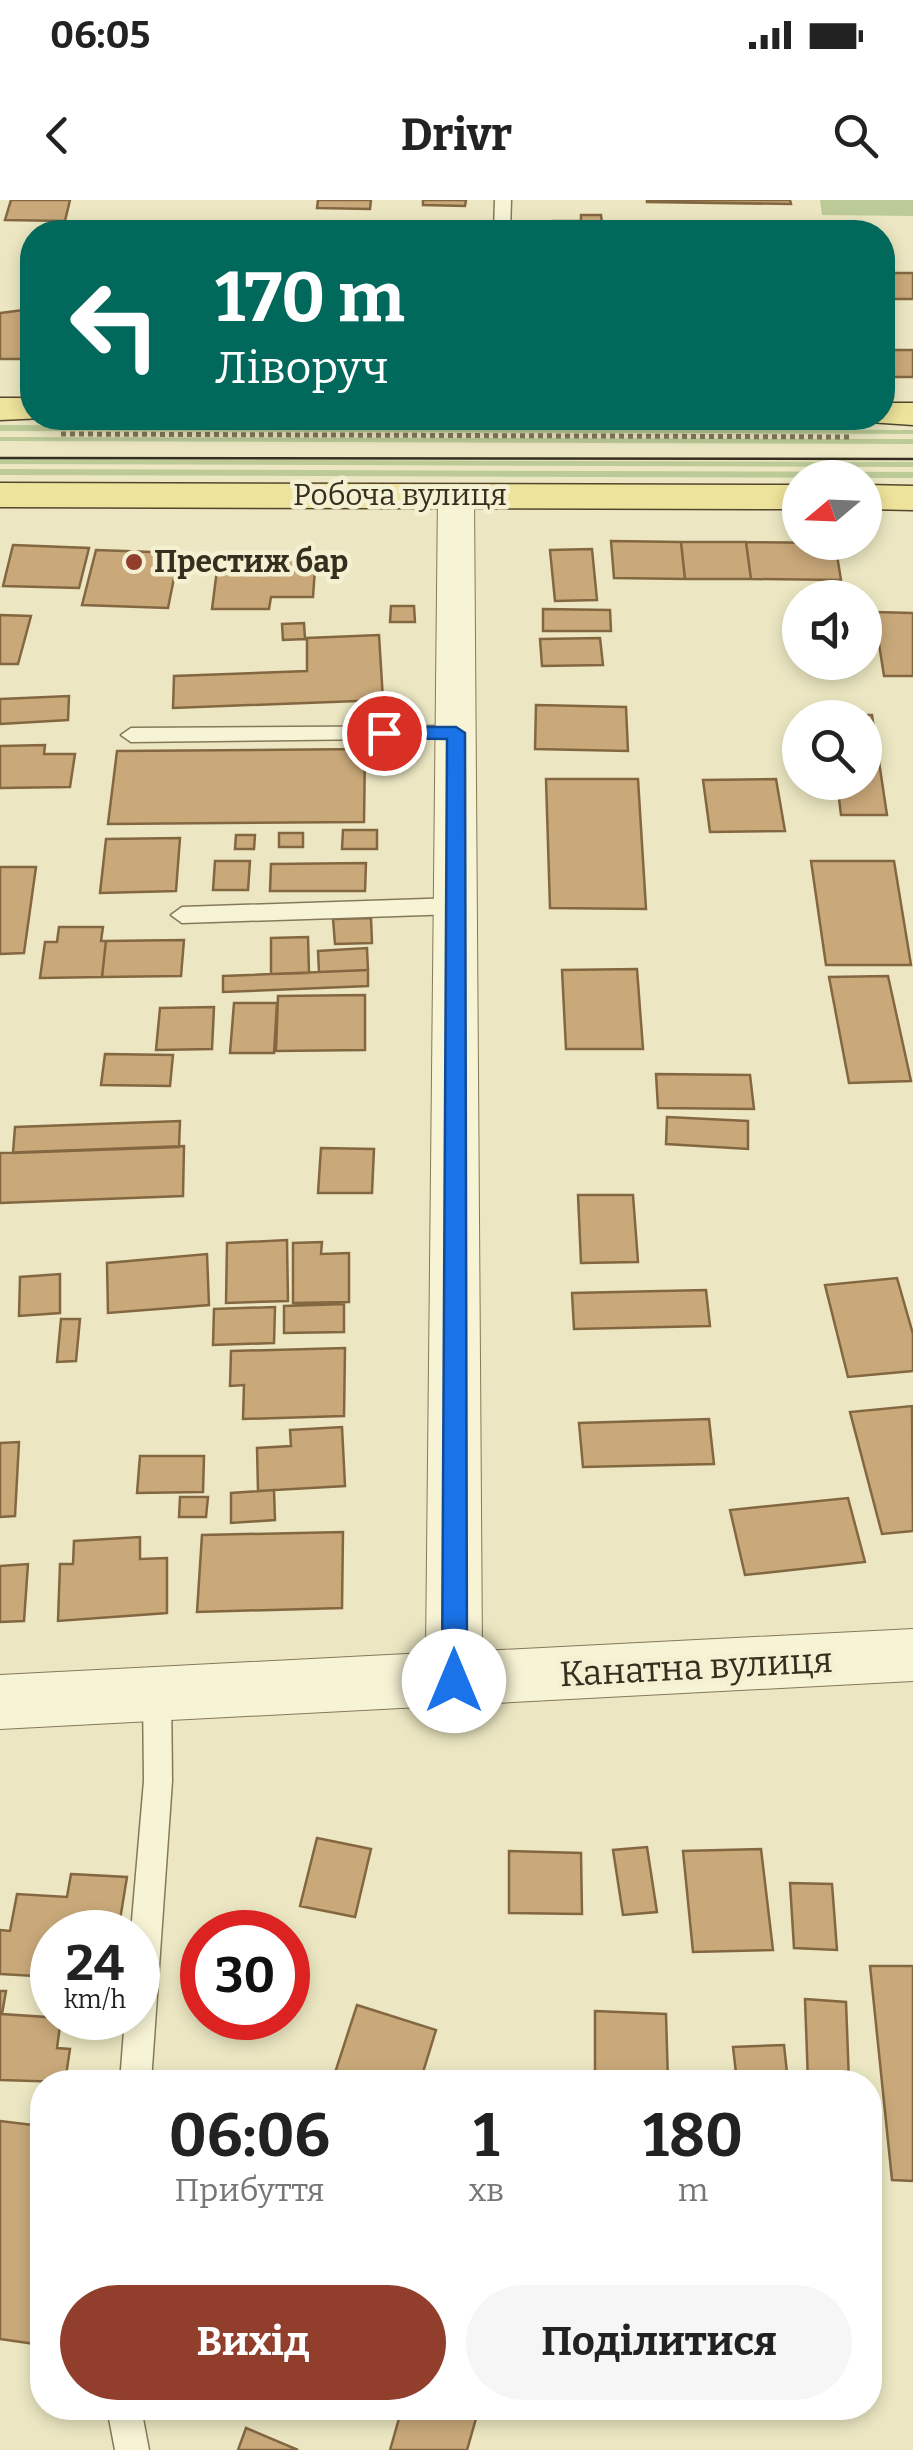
<!DOCTYPE html>
<html lang="uk">
<meta charset="utf-8">
<style>
:root{--surface:#fff;--page:#f6f6f6;--text:#222;--muted:#767676;--accent:#923e2d}
body{margin:0;font-family:Bitter,serif;background:var(--page);color:var(--text);height:100vh;display:flex;flex-direction:column;font-size:38px;white-space:nowrap}
*{box-sizing:border-box;margin:0}
p{font-size:32px;color:var(--muted)}
.icon{flex:none;width:55px;height:55px;fill:none;stroke:currentColor;stroke-width:2;stroke-linecap:round;stroke-linejoin:round}
.map{position:relative;flex:1;overflow:hidden}
.details{position:absolute;left:30px;top:1870px;width:852px;height:350px;display:flex;flex-direction:column;background:var(--surface);border-radius:40px;box-shadow:0 5px 15px #0003}
.details>*{flex:none}
.hud{position:absolute;left:20px;top:20px;width:875px;height:210px;border-radius:40px;box-shadow:0 5px 15px #0003;background:#00695c;color:#fff;overflow:hidden}
.needle{width:65px;rotate:251deg}
.fabs{position:absolute;left:782px;top:260px;display:grid;gap:20px}
.fabs a{display:grid;place-items:center;width:100px;height:100px;border-radius:50%;background:var(--surface);box-shadow:0 5px 15px #0003;font-size:50px}
.speed{position:absolute;left:30px;top:1710px;display:flex;gap:20px;font-size:50px;font-weight:700;text-align:center}
.speed>*{display:grid;place-content:center;width:130px;height:130px;border-radius:50%;background:var(--surface);box-shadow:0 5px 15px #0003;line-height:1}
.speed small{font-size:25px;font-weight:400}
.speed .limit{border:15px solid #d22;background:#fff;color:#111}
.pin{position:absolute;display:grid;place-items:center;width:85px;height:85px;color:#fff;margin:-42px;border:5px solid #fff;border-radius:50%;box-shadow:0 2px 10px #0007}
.me{position:absolute;width:110px;margin:-55px;rotate:0deg;stroke-linejoin:round;filter:drop-shadow(0 0 8px #0008)}
.turn{display:flex;align-items:center;gap:35px;height:210px;padding:0 30px;font-size:45px}
.turn .icon{width:130px;height:130px;stroke-width:2.5}
.turn b{display:block;font-size:70px;line-height:85px}
.eta{display:flex;justify-content:space-evenly;align-items:center;height:170px;text-align:center}
.eta b{font-size:60px;font-weight:700;line-height:70px}
.cta{display:flex;gap:20px;margin-top:auto;padding:20px 30px}
.cta a{flex:1;height:115px;border-radius:60px;background:var(--accent);color:#fff;font-size:40px;font-weight:700;line-height:115px;text-align:center}
.cta a+a{background:var(--page);color:var(--text)}
.status{display:flex;justify-content:space-between;align-items:center;height:70px;padding:0 50px;background:var(--surface);direction:ltr}
.status svg{height:28px;fill:currentColor}
header{display:flex;justify-content:space-between;align-items:center;height:130px;padding:0 30px;background:var(--surface);font-size:45px;font-weight:700}
.map>svg:first-child{display:block}
</style>
<div class="status"><b>06:05</b><svg viewBox="0 0 49 12"><path d="M0 12V9h3v3zM5 12V6h3v6zM10 12V3h3v9zM15 12V0h3v12zM26 1h20v11H26zM47 4h2v5h-2z"/></svg></div>
<header><svg class="icon" aria-label="back" viewBox="0 0 24 24"><path d="M15 5l-7 7 7 7"/></svg>Drivr<svg class="icon" aria-label="search" viewBox="0 0 24 24"><circle cx="10" cy="10" r="6"/><path d="M15 15l6 6"/></svg></header>
<div class="map">
<svg width="913" height="2250" viewBox="0 0 913 2250">
<rect width="100%" height="100%" fill="#ece7c2"/>
<path fill="#bbca97" d="M820,0H913V16L822,15Z
M0,225L913,230V234L0,231Z
M0,237L913,239V244L0,241Z
M0,259L913,262V267L0,264Z
M0,269L913,272V278L0,275Z"/>
<path fill="#c9a97a" stroke="#836741" stroke-width="2.5" d="M11,0H70L65,21L5,20Z
M318,0H371L370,9L317,8Z
M423,0H466L465,6L423,5Z
M647,0H790L791,4L647,2Z
M581,15H601L603,32H553V21H581Z
M228,24L260,25L258,32H226Z
M882,73H913V99H882Z
M32,109V159H0V113Z
M882,150H913V177H882Z
M611,341L681,342L685,379L614,378Z
M681,342H746L751,379H685Z
M746,342L835,343L841,380L751,379Z
M13,345L89,348L79,388L3,386Z
M592,349L597,400L555,401L550,350Z
M96,350L179,353L168,408L82,405Z
M219,354H316L313,397H271L269,409H212Z
M391,406H414L415,422H390Z
M543,409L610,410L611,431H543Z
M874,412L913,413V476H884Z
M0,415L31,416L18,464H0Z
M304,423L305,439L283,440L282,424Z
M379,435L383,500L173,508L174,476L307,471V438Z
M600,438L603,465L542,466L540,439Z
M69,496L68,520L0,524V499Z
M536,505L626,507L628,551L535,549Z
M828,515H872L887,615H841L837,582H865V518Z
M45,545L44,554H75L70,587L0,588V546Z
M365,549L364,622L108,624L117,551Z
M546,579H638L646,709L550,708Z
M776,579L785,631L710,632L703,580Z
M343,630H377V649H342Z
M279,633H303V647H279Z
M236,635H255L254,649H235Z
M180,638L176,691L100,693L106,639Z
M215,661H250L248,690H213Z
M811,661H894L911,765H826Z
M366,663L365,691H270L271,664Z
M0,667H36L24,753L0,754Z
M371,718L372,743L335,744L333,719Z
M59,727H103L101,741H106L102,777L40,778L45,742H57Z
M308,737L309,773L271,774V738Z
M184,740L181,776L102,777L106,741Z
M367,748L368,770L319,772L318,751Z
M637,769L643,849H566L562,770Z
M368,770V786L223,792V776Z
M888,776L911,881L849,883L829,777Z
M365,795V850L276,851L278,796Z
M234,803H277L274,853H230Z
M214,807L212,849L156,850L160,808Z
M105,854L173,855L170,886L101,885Z
M656,874L750,875L754,909L658,908Z
M667,917L748,921V949L666,944Z
M180,921L179,947L13,953L15,927Z
M184,946L183,996L0,1003V953Z
M321,948L374,949L372,993H318Z
M578,995H633L638,1062L581,1063Z
M287,1040L288,1101L226,1103L227,1043Z
M322,1042L321,1054L349,1053V1102L293,1103V1043Z
M207,1054L209,1105L108,1113L107,1063Z
M60,1074V1113L19,1116L20,1077Z
M897,1078L913,1134V1171L848,1177L825,1085Z
M706,1090L710,1126L574,1129L572,1093Z
M344,1104V1132L284,1133V1106Z
M275,1107L274,1143L213,1145L214,1109Z
M61,1119H80L76,1161L57,1162Z
M345,1148L344,1216L243,1219L244,1185L230,1186L231,1151Z
M912,1206L913,1331L882,1334L850,1212Z
M709,1219L714,1264L583,1267L579,1223Z
M342,1227L345,1286L258,1291L257,1248L291,1246L290,1230Z
M19,1242L15,1316L0,1317V1243Z
M140,1256H204L203,1292L137,1293Z
M274,1290L275,1320L231,1323V1293Z
M180,1297H208L206,1317H179Z
M848,1298L865,1362L745,1375L730,1310Z
M343,1332L342,1408L197,1412L202,1335Z
M140,1337V1359L167,1358V1413L58,1421L60,1364H73L74,1341Z
M28,1364L24,1421L0,1422V1366Z
M317,1638L371,1649L355,1717L300,1706Z
M647,1647L657,1712L623,1715L613,1650Z
M761,1649L773,1750L693,1752L683,1651Z
M509,1651L581,1653L582,1714L509,1713Z
M71,1674L127,1677L118,1732H52V1777L0,1774V1730L10,1731L17,1694L67,1697Z
M790,1683L832,1684L837,1750L794,1748Z
M870,1766H913V1981L892,1980Z
M0,1791H6L2,1814L61,1818L57,1848L70,1849L65,1882L0,1880Z
M805,1799L846,1802L849,1882H808Z
M357,1805L436,1830L420,1882H332Z
M595,1811L666,1814L668,1882H595Z
M784,1845L788,1882H737L733,1847Z
M0,1921L42,1926V2145L0,2139Z
M402,2208H479L467,2250H390Z
M246,2228L298,2250H238Z"/>
<g fill="none" stroke-linecap="round" stroke-linejoin="round">
<defs>
<path id="lane" d="M495,0H511L510,32H494Z
M456,526L463,528V538L131,542L121,535L131,528Z
M456,698L467,706L456,714L182,723L171,715L182,707Z
M157,1479L167,1483L171,1492L172,1581L151,1882H120L125,1818H138V1732H131L144,1581L143,1492L147,1483Z
M107,2208H141L149,2250H115Z"/>
<path id="street" d="M456,284L469,287L474,295L482,1451L913,1429V1481L0,1529V1475L426,1453L438,295L443,287Z"/>
<path id="primary" d="M0,198H32V218H44L0,220Z
M882,203H913V225L869,222L865,218H882Z
M0,283L800,285V309L0,307Z
M865,285L913,286V310L865,309Z"/>
</defs>
<use href="#lane" stroke="#85795a" stroke-width="3"/>
<use href="#street" stroke="#85795a" stroke-width="2"/>
<use href="#primary" stroke="#53462e" stroke-width="3"/>
<path stroke="#85795a" stroke-width="5" stroke-dasharray="5 4" stroke-linecap="butt" d="M61,234L849,237
M814,269H847"/>
<use href="#lane" fill="#f7f3d5" fill-rule="evenodd"/>
<use href="#street" fill="#f7f3d5" fill-rule="evenodd"/>
<use href="#primary" fill="#eee39b" fill-rule="evenodd"/>
<path stroke="#362e1e" stroke-width="2.5" d="M0,258L913,259"/>
</g>
<path fill="#1a73e8" stroke="#114b97" stroke-width="2.5" d="M384,527H456L465,533L467,1481L464,1489L454,1493L445,1489L442,1481L447,539L378,538V529Z"/>
<circle fill="#923e2d" stroke="#f4f0d2" stroke-width="4" cx="134" cy="362" r="10"/>
<g text-anchor="middle" dominant-baseline="central" stroke-width="9" stroke-linejoin="round" paint-order="stroke">
<g font-size="30" fill="#362e1e" stroke="#f4f0d2">
<text x="400" y="295">Робоча вулиця</text>
</g>
<g font-size="30" font-weight="bold" fill="#362e1e" stroke="#f4f0d2" text-anchor="start">
<text x="154" y="362">Престиж бар</text>
</g>
<g font-size="35" fill="#362e1e" stroke="#f4f0d2">
<text transform="translate(696 1467) rotate(-3)">Канатна вулиця</text>
</g>
</g>
</svg>
<div class="fabs">
<a><svg class="needle" viewBox="-14 -14 28 28"><path d="M0-13l5 13h-10z" fill="#e53935"/><path d="M0 13l5-13h-10z" fill="#767676"/></svg></a>
<a><svg class="icon" aria-label="sound" viewBox="0 0 24 24"><path d="M4 9h4l5-4v14l-5-4H4zM17 9q2 3 0 6"/></svg></a>
<a><svg class="icon" aria-label="search" viewBox="0 0 24 24"><circle cx="10" cy="10" r="6"/><path d="M15 15l6 6"/></svg></a>
</div>
<div class="speed"><div>24<small>km/h</small></div><div class="limit">30</div></div>
<div class="pin" style="left:384px;top:533px;background:#d93025"><svg class="icon" aria-label="arrive" viewBox="0 0 24 24"><path d="M6 21V4h12l-3 4 3 4H6"/></svg></div>
<svg class="me" style="left:454px;top:1481px" viewBox="-20 -20 40 40"><circle r="19" fill="#fff"/><path d="M0-13L10 11 0 6-10 11z" fill="#1a73e8"/></svg>
<div class="hud">
<div class="turn"><svg class="icon" aria-label="left" viewBox="0 0 24 24"><path d="M17 20v-9H6M10 6l-5 5 5 5"/></svg><div><b>170 m</b>Ліворуч</div></div>
</div>
<section class="details">
<div class="eta">
<div><b>06:06</b><p>Прибуття</p></div>
<div><b>1</b><p>хв</p></div>
<div><b>180</b><p>m</p></div>
</div>
<div class="cta"><a>Вихід</a><a>Поділитися</a></div>
</section>
</div>
